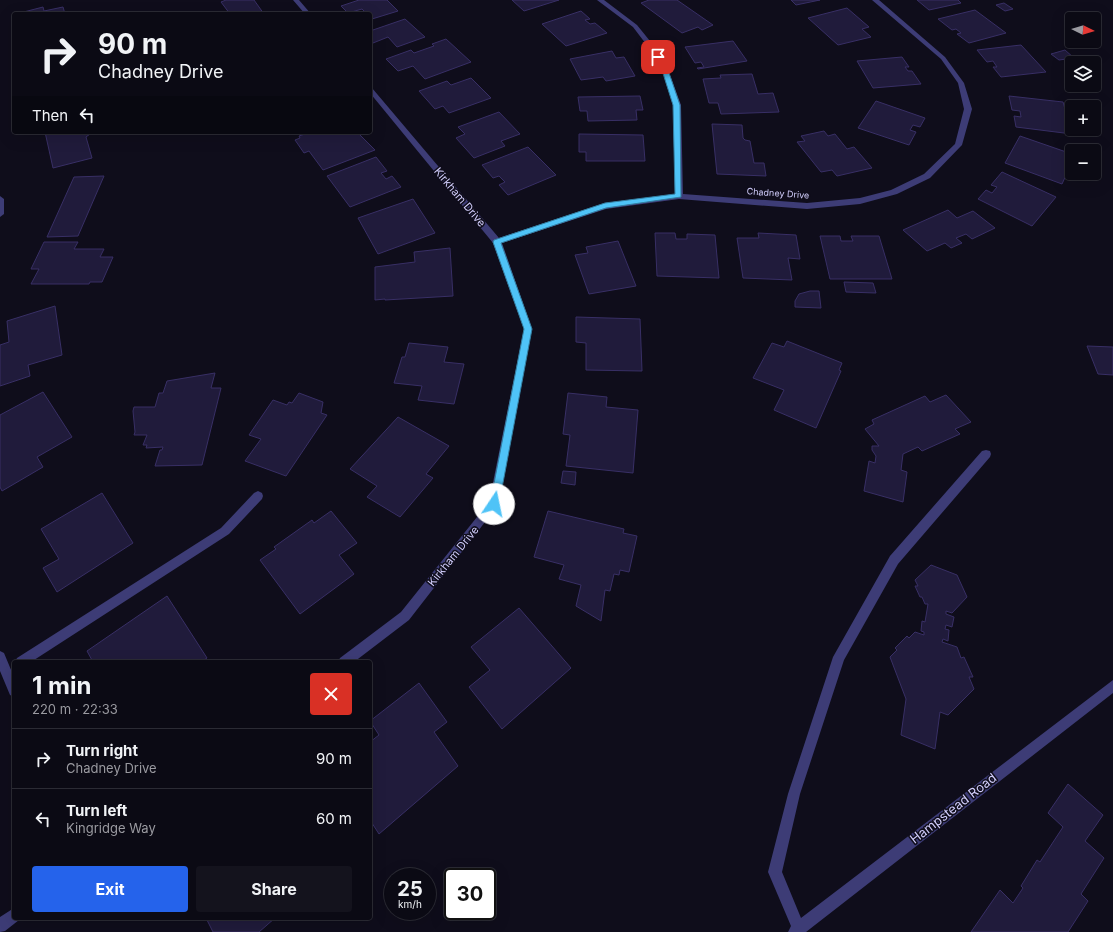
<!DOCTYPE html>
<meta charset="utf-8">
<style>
:root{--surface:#0b0a14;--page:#14131d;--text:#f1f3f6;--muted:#9a9aa0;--line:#2b2b34;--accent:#2563eb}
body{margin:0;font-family:Inter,sans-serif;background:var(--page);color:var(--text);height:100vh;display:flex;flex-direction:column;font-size:15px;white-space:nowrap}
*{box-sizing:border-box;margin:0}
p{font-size:13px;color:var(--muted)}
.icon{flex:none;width:22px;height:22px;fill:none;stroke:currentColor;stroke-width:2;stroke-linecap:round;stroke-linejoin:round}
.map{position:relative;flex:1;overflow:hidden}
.sheet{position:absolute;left:12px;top:660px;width:360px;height:260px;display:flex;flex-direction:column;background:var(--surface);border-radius:4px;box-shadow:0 4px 16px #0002,0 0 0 1px var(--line)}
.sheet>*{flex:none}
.guide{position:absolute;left:12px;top:12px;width:360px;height:122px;border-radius:4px;box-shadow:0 4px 16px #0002,0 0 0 1px var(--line);background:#0b0a14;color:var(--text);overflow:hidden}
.needle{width:26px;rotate:95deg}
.tools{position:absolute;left:1065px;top:12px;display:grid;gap:8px}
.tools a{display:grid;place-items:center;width:36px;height:36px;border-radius:4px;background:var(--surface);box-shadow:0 4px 16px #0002,0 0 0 1px var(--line);font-size:20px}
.speed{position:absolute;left:384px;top:868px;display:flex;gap:8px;font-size:20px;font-weight:700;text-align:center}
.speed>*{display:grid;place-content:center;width:52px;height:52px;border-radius:50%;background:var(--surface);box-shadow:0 4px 16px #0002,0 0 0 1px var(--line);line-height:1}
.speed small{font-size:10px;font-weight:400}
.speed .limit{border:2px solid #111;border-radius:6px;background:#fff;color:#111}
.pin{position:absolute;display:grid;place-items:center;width:34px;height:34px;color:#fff;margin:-17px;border-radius:8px;box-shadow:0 2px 6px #0006}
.me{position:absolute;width:44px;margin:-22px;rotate:11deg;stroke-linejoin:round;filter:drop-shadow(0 0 3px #0008)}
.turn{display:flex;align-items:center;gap:14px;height:84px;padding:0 20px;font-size:18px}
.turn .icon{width:52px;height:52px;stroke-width:2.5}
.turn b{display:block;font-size:28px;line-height:34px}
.then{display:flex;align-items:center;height:38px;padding:0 20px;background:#0003;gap:8px;font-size:15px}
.round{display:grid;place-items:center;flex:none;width:42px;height:42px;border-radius:4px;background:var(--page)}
.headline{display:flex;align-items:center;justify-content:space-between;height:68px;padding:0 20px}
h1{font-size:24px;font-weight:700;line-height:30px}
.button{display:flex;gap:8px;margin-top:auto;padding:8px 20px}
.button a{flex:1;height:46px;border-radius:4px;background:var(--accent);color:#fff;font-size:16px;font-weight:700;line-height:46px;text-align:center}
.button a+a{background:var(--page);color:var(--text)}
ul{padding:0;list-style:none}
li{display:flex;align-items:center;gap:12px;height:60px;padding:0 20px;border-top:1px solid var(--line)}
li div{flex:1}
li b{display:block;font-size:15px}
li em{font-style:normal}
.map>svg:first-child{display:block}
</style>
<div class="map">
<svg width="1113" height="932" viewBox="0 0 1113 932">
<rect width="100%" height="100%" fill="#0f0d1b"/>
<path fill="#201b3b" stroke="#382f65" d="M226,0H254L264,14H230L221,2Z
M359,0H387L398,11L372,19L370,14H367L362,9L348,13L341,6Z
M512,0H559L524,11Z
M649,0H677L713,25L702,30L698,27L682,33L641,3Z
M791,0H820L796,5Z
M917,0H958L961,3L929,10Z
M1004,3L1013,9L1005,11L996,5Z
M43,7L44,11L63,7L65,14H16Z
M847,8L869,27L862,29L871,37L838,45L808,18Z
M975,10L1006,33L969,43L957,34L961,33L956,29L952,30L938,19Z
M581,11L590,19L585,20L590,24L595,23L607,33L566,46L542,24Z
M405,19L425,37L397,47L388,37L373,43L370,40V31Z
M446,39L471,62L425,79L413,66L398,71L386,59L411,50L414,53L434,46L432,44Z
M733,41L747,61L698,69L697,68L704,67L701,62L695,63L685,47Z
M1021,45L1046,72L1001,77L993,67H997L993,61L987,62L977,50Z
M1065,50L1074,58L1059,60L1051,54Z
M612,51L616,58L624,57L635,76L606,81L603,77L581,80L570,59Z
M902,57L909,67H905L908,71H912L921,84L873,88L857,61Z
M752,74L758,94L773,93L779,112L721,114L718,103H709L703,79L721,78L720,75Z
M471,78L491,98L449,113L443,106L435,109L419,91L447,81L451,85Z
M640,96L643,110H636L637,120L588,121L587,111H580L578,97Z
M1009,96L1063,102L1072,134L1016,127L1014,116L1021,117L1020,111L1012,110Z
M876,101L925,118L920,127L913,125L910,130L916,132L909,145L858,128Z
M499,112L520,134L501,141L505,146L474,158L456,138L465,134L458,127Z
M712,124L742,125L743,138L745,140L750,141L754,163H764L766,176L717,174Z
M824,131L828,136L835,134L847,149L854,147L872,168L837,176L832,170L821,172L797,142L805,141L801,136Z
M45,132H90V134L86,137L92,158L53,168Z
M311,132H357L375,150L323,170L309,151L304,153L295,140L300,138L299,136Z
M579,134L643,135L645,161H586V152H579Z
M1020,136L1072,154V162L1062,184L1005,163Z
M528,147L556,175L508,195L499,185L505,182L499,176L493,178L482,165Z
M376,157L387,171L381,173L386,179L392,176L401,187L350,207L327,176Z
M1002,172L1056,197L1032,226L978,199L986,190L992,193L997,187L991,185Z
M104,176L78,236L47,237L74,177Z
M413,199L435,233L378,254L358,218Z
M948,210L957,218L973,211L995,228L972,239L966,234L956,238L962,243L951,248L945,243L927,251L903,230Z
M655,233H675L676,239H687V234L715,235L719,278L657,276Z
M758,233L796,235L800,259L788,258L792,280L743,278L737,238H759Z
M820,236H840L841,241H853L851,236H879L892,279H830Z
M618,241L636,286L589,294L575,255L588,253L586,247Z
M44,242H78L74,249H104L100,257H113L102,282H90L89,284H31L39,269H31Z
M450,248L453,296L385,300V299L375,300V267L415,262L414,252Z
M844,282L873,283L876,293L846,292Z
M810,291H819L821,308L795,307V301L799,294Z
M55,306L62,355L28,365L30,376L0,386V345L9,342L7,321Z
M576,317L640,319L642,371L586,370V343L576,342Z
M787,341L842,363L839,370L841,371L816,428L774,410L784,390L753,378L772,343L784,347Z
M409,343L448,347L444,362L464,364L454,404L418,400L422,386L394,383L402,357H405Z
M1087,346L1113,347V375L1098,374Z
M215,373L211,388H221L202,465L155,466L160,450H162L163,447L146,448L147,445H143L147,435H134L135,432L133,411L134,407H155L159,393H163L167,381Z
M43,392L72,437L37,457L43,467L2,491L0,487V415Z
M299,393L323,402L321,413L327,415L286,476L245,461L261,439L249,435L273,400L287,405L289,402L292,403Z
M568,393L607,397L606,407L638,410L633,473L566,466L570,435L563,434Z
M946,395L971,422L955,429L960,434L922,451L918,447L903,454L901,470L907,472L903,502L864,491L869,461L875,463L876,456L872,450V446H879L865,429L874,424L872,420L925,396L930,402Z
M398,417L449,446L426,474L433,478L400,517L367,497L377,486L350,469Z
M563,471L576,472L575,485L561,483Z
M102,493L133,543L57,592L43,568L59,559L41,529Z
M331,511L357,543L339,555L354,574L300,614L260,560L276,549L274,547L312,520L314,523Z
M548,511L624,529L623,533L637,536L629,572L620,570L619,575L614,574L610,591L605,590L601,621L576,606L581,585L559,579L564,565L534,557Z
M931,565L957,575L967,597L952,613L946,611V614L954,617L952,627L946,625L945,629L949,630L948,641L943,639L942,642L957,647L961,658L964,657L973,677H969L974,689L948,715L940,712L935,749L901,735L906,699L890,657L897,650L895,648L907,636L909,638L915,632L924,635V632L921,631L922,621L925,622L928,604H925L922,597H920L915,586H918L915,580Z
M167,596L207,658L201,662H93L87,651Z
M519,608L571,668L502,729L469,687L490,670L471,647Z
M419,683L447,722L434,732L458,766L379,834L370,820V742L379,735L370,721Z
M1068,784L1103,815L1085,841L1104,858L1081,894L1088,901L1068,932H971L1000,890L1013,903L1023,888L1021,886L1037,860L1040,862L1063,827L1048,813Z
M206,918H275L259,932H213Z"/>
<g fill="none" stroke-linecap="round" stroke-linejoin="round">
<path fill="#3d3c76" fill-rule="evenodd" d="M293,0H299L311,14H305Z
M597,0H604L637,25L654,46L667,67L681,105L683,194L807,203L860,198L891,190L924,174L955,144L964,109L958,83L941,59L872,0H879L945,57L964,83L972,109L962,145L930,178L897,194L860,204L807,209L679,199L606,209L502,243L532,329L499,504L409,620L354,662H338L340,658L401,612L489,502L524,329L493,243L370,93V87L372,88L499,238L605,203L675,194L673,105L661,67L649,48L633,27Z
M0,196L4,199V214L0,217Z
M986,450L990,451L991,454L990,457L898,564L844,660L800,794L782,872L801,918L1113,680V693L806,932H788L791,926L768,872L788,794L833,657L890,556L982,451Z
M258,491L262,493L263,496L262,499L229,534L31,662H15L17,658L221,528L254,493Z
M0,651L4,653L14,677V697L10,695L0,671Z
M14,908V918H20L19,920L5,931L0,932V917Z"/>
</g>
<path fill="#4fc3f7" stroke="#337fa1" d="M656,56H660L667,67L680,105L681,197L606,208L501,243L532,329L499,504L498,507L494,508L491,507L490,504L524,329L493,242L494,240L605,203L675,194L673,105L661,67L655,57Z"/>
<g text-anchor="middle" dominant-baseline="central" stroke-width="3" stroke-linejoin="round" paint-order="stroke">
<g font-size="9" fill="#d0ccfa" stroke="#0f0d1b">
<text transform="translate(778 193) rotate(4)">Chadney Drive</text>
</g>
<g font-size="11" fill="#d0ccfa" stroke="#0f0d1b">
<text transform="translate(460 197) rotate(50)">Kirkham Drive</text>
<text transform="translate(453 556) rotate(-51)">Kirkham Drive</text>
</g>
<g font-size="13" fill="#d0ccfa" stroke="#0f0d1b">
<text transform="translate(953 808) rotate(-38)">Hampstead Road</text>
</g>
</g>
</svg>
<div class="tools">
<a><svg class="needle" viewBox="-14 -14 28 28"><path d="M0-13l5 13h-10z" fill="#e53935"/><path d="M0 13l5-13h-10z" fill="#9a9aa0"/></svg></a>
<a><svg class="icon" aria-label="layers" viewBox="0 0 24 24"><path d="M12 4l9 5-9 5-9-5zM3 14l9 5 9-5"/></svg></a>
<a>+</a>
<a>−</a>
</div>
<div class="speed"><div>25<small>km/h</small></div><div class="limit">30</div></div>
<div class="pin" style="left:658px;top:57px;background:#d93025"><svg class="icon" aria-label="arrive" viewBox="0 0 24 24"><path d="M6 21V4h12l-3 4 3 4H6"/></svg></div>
<svg class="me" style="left:494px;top:504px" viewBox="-20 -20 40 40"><circle r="19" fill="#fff"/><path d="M0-13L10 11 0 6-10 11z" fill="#4fc3f7"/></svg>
<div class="guide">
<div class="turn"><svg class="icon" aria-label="right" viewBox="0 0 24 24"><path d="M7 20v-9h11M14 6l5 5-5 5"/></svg><div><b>90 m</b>Chadney Drive</div></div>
<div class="then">Then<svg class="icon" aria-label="left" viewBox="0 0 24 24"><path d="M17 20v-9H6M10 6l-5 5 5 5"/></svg></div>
</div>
<section class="sheet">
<div class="headline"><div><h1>1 min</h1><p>220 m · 22:33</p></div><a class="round" style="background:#d93025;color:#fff"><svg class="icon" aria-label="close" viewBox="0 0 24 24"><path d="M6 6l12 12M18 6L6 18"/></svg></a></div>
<ul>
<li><svg class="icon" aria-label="right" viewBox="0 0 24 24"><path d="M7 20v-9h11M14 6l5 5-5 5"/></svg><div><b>Turn right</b><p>Chadney Drive</p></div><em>90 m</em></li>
<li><svg class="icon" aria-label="left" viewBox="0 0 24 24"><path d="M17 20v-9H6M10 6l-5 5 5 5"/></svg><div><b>Turn left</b><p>Kingridge Way</p></div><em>60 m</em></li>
</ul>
<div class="button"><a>Exit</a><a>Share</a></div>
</section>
</div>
